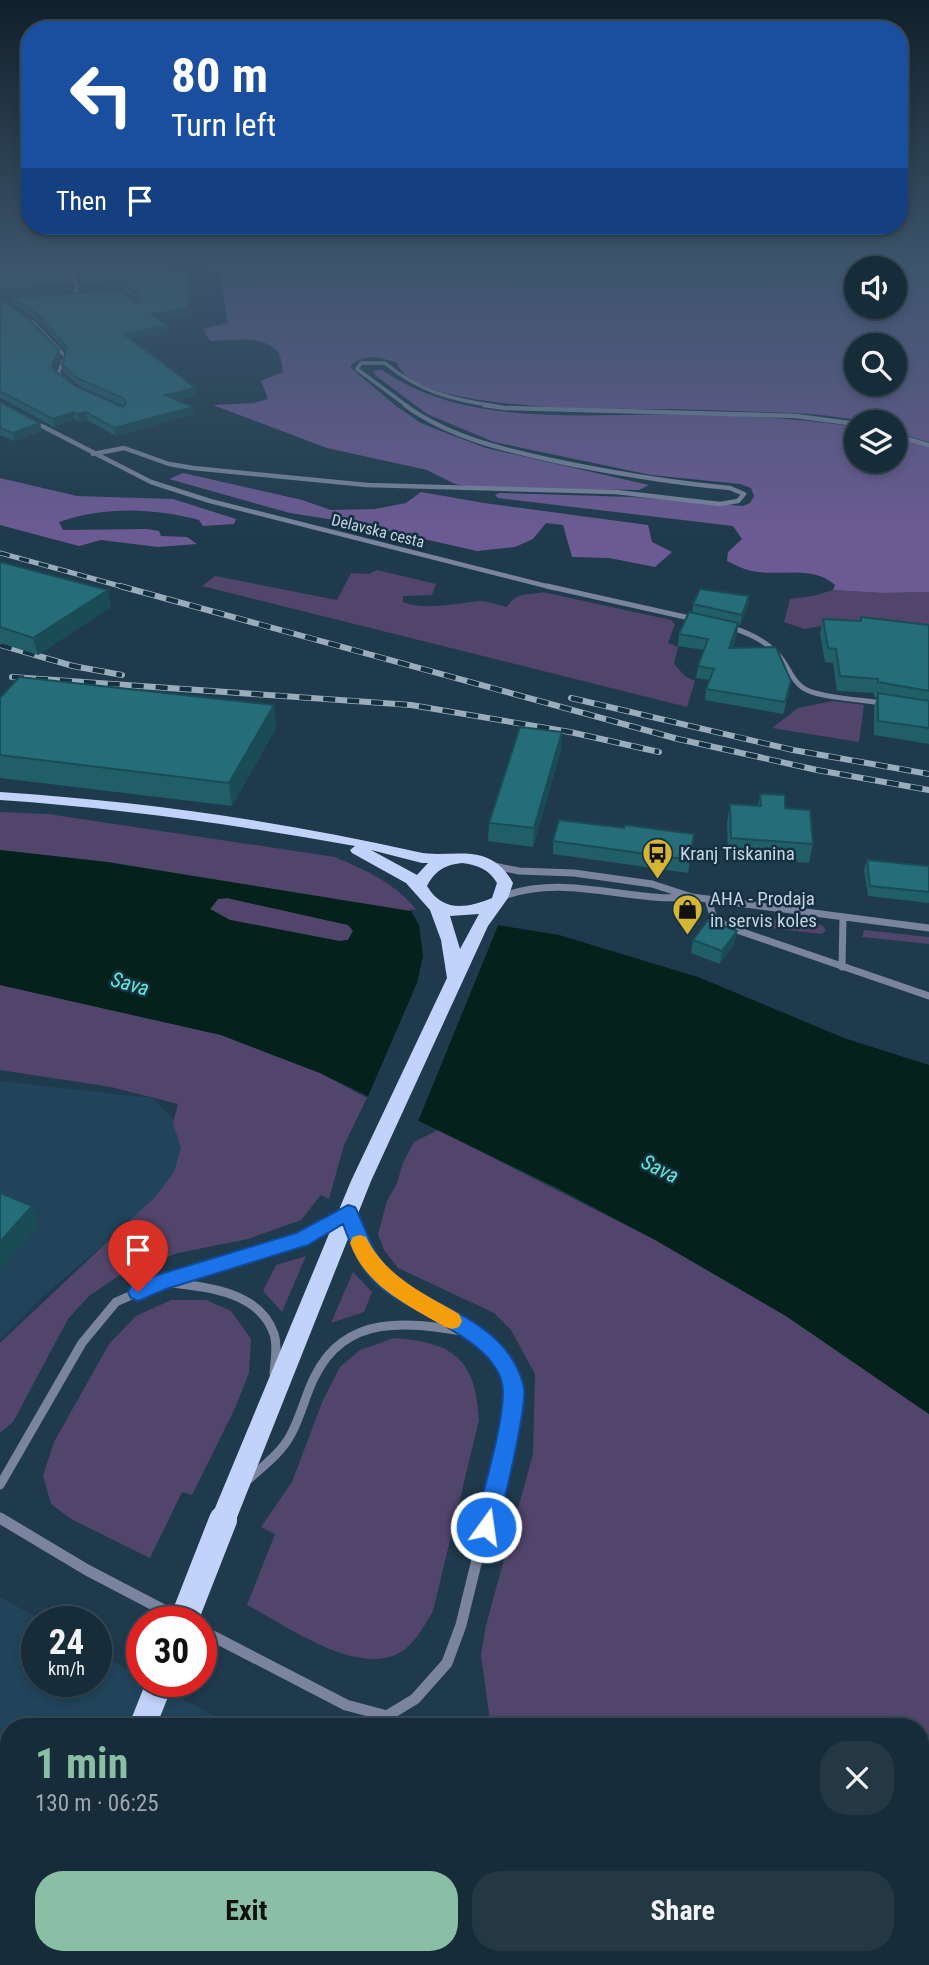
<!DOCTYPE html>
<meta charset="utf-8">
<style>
:root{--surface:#172c39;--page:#243844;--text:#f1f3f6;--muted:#9ea7ae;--line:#364853;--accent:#8abfa5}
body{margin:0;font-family:"Roboto Condensed",sans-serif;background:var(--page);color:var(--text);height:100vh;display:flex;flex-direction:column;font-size:26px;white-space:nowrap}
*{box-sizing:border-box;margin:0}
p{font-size:23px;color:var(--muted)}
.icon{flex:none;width:38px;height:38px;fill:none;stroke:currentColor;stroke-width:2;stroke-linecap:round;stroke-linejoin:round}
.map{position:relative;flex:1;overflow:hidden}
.drawer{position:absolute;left:0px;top:1718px;width:929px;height:247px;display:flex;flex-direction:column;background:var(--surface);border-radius:28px 28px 0 0;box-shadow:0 4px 10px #0003,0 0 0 2px var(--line)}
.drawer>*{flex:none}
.top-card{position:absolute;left:21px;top:21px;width:887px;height:214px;border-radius:28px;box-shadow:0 4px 10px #0003,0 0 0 2px var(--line);background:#1a4fa0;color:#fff;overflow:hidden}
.fabs{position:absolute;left:844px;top:256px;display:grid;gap:14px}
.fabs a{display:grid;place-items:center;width:63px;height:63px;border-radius:50%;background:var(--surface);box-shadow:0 4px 10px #0003,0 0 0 2px var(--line);font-size:35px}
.speed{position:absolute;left:21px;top:1606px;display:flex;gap:14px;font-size:35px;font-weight:700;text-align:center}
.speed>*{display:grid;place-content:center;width:91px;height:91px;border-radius:50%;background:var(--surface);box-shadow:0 4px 10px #0003,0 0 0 2px var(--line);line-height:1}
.speed small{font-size:18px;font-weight:400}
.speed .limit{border:10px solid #d22;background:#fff;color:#111}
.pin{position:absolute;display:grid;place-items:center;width:60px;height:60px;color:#fff;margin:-72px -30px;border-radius:50% 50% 50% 0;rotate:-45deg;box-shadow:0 0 7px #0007}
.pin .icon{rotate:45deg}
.me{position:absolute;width:77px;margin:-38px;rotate:14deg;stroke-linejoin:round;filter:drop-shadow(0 0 5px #0008)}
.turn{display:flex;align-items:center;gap:24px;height:147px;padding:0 35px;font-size:32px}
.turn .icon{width:91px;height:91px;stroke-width:2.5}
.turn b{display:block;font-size:49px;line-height:60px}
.then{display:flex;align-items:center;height:66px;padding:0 35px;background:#0003;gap:14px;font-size:26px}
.round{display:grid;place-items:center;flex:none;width:74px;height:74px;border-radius:28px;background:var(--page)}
.summary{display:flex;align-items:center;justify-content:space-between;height:119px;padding:0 35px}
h1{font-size:42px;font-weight:700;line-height:52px;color:var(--accent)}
.button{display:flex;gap:14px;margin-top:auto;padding:14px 35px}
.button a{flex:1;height:80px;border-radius:28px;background:var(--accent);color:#111;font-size:28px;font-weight:700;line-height:80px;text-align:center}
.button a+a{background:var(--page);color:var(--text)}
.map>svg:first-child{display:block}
</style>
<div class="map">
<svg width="929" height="1965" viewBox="0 0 929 1965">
<rect width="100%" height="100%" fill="#1f3a4c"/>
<path fill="#21445a" d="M0,1081L152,1098L211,1154L44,1295L0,1339Z
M0,1597L45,1622H37V1682H96V1652L142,1677V1682H151L234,1727H9V1956L448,1957L444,1965H0Z"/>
<path fill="#51456b" d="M377,570L436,584L432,595L403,596V602C425,611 457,603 480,601C488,601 498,605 507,607C516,591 529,596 543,592L671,620L675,624L668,643L678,647L674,664L685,676L695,681L687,707L202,586L215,576L337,600L351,573L369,574Z
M833,590L882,593L929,592V635L827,625L804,629L784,622L790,599L813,596Z
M833,701L864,705L859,742L772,728L798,708Z
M0,812L48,814L335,857C367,871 400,885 420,915L107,862L0,850Z
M227,898L349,925L353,931L348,940L339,941L230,920L210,909L218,899Z
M748,916L822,925L826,930L822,934L746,925L741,920Z
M864,930L929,937V944L862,937Z
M0,985L221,1035L320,1073L367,1098L344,1145L329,1199L321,1195L301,1220L248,1239L178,1253L124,1272L89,1296L68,1319L13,1422L0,1433V1343L156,1196L174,1172L181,1148L173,1123L178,1104L111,1087L0,1070Z
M438,1130L657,1241L786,1316L929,1414V1943L920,1938V1727H498L490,1720L481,1655L486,1625L533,1454L535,1374L511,1330L494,1313L398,1268L384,1250L378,1234L387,1201L397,1183L403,1163L414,1142Z
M306,1256L282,1312L263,1291L276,1265Z
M353,1272L372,1292L364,1312L331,1323Z
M171,1300H206L231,1311L251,1339L249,1373L235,1408L192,1495L182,1492L150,1558L71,1519L51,1504L43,1476L54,1442L109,1344L136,1316Z
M394,1338C453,1342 476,1359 479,1420L433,1611C424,1626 413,1648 395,1655C351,1673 287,1626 247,1605L275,1534L261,1527L292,1482L323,1400L340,1367L360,1350Z"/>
<path fill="#6c5b93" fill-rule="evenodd" d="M197,263H929V442L894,432V422C860,422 827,414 793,413C754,412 714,410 675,409C627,409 414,414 397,363C382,357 361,353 350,367L396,406L421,423L446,433L486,448L649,485L639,490L470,487L455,484L427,470L327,448L213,405L254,403L268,399L261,381L283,372C281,365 282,355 276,350C261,335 230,340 210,341L203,329L228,323L220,273ZM856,268H894V306H856ZM856,345H894V383H856Z
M381,369C466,429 583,413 682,415C738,415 793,418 848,426L856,428V460H894V438L929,446V592L882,593L833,590L835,585C815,566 783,575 758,572C747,571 737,566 727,561L728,552L742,539L733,526L498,498L495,495L499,493L633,497L743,506L750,503L754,496L751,488L740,484L651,475L494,442L427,414L376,376L373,371Z
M183,473L302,500L331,510L375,509L406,503L421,492L484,503L648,525L652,542L672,552L655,567L609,558L572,557L563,525L546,523L533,539L515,547L477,551L348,522L290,513L169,479Z
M0,478L77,496L173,499L236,519L234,524L203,526L199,520C153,508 105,506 59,522L63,530L147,529L159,531L161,536L187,537L197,544L158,547L101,540L79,546L0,525Z"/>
<path fill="#04211c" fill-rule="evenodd" d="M0,850L107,862L559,935L698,977L844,1038L929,1065V1414L786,1316L657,1241L557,1188L320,1073L221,1035L0,985ZM227,898L348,925L353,931L348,940L339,941L230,920L210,909L218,899Z"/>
<path fill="#1f3a4c" d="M410,909L499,923L417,1124L366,1101L417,983L423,956L419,925Z"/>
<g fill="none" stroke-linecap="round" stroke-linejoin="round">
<path stroke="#7a849e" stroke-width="3.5" d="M67,296L75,295L77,286L69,263
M0,301L34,323L65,356L58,374L66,380
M407,406L357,369L361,363H385C418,391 453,400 495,406"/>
<path stroke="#7a849e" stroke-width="4.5" d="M484,405L505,408L796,416L856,424
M34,422L151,482L210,501L554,588
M894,435L929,445
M93,454L124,448L169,464L193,468L367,485L616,492L720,504L738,501L744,494L730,488C674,483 620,474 565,463C510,451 451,439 405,405"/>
<path stroke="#7a849e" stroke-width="5" d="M547,586L694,619
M729,627C750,633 770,642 783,661C790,671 795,685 807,690C823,698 863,700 882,703"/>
<path stroke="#7a849e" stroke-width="7" d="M494,866L519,871L574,873L652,884L692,897L929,928
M504,896C566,873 628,903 691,897
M708,899L713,916L728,927L929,996
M842,967L843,917"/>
<path stroke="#7a849e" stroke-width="9" d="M351,1219L363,1253L391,1285L475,1334L502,1359L514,1390L495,1488
M165,1282C204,1287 259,1290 274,1334C278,1346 275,1361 274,1373
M249,1479C263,1466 281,1453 290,1436C301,1417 305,1395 315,1376C346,1313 409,1322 467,1332
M0,1485L82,1343L116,1302L161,1282L302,1239L341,1216"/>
<path stroke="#7a849e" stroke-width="11" d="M0,1518L87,1570L177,1617
M201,1630L346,1705L387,1716L415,1699L447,1663L461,1625L495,1486"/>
<path fill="#c1d2fb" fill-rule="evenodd" d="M0,792C140,801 281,821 418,852C439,857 461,850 482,856C497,861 505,869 513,883L508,898L488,926L371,1181L236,1520L232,1529L223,1532L214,1529L210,1520L351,1181L447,978L441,940L430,910L406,883L352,853L350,850L355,846C238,825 118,808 0,800ZM371,850L422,863H428L417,875ZM462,863C477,865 489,869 497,883L492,898C467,908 443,913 427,886C435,871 444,865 462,863ZM479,914L460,949L450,916Z
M146,1682H174L156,1727H128Z
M49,1956H80L78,1965H46Z"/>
<defs>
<path id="rail-far1" d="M0,553L127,588"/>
<path id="rail" d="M120,586L678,739L817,770L929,790
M0,645L73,666L122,675
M12,677L411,705L570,732L659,752
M571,698L793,750L929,774"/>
</defs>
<use href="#rail-far1" stroke="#9badbb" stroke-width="5"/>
<use href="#rail" stroke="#9badbb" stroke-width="6"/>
<use href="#rail-far1" stroke="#143041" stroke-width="3.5" stroke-dasharray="10" stroke-linecap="butt"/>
<use href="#rail" stroke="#143041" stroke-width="4.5" stroke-dasharray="12" stroke-linecap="butt"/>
<path stroke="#c1d2fb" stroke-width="28" d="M183,1622L223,1520"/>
</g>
<path fill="#205e68" d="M74,263L173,271L191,276L188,316L160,320L168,326L169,333L132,339L196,388L197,395L177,400L194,414L116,436L87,420L78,422L75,419L54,427L1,398H0V299L59,350L60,357L55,371L75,386L123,407L124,406L80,386L63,373L62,365L66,351L37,320L13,304L12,298L136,303L139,302L121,288L81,290Z
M0,402L42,431L15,441L0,435Z
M0,562L111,607L38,655L0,643Z
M749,596L748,606L740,625L738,624L737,635L732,648L789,693L783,714L705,700L706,689L710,680L696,678L698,666L704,650L678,646L679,634L692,613L693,604Z
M861,617L929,625V744L874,735V707L877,697H874V693L837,691L833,663L825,662L820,633L823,619L860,621Z
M0,698L274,705L276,728L232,806L0,778Z
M561,750L533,847L488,841L489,823Z
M760,794L785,808L813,844L809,863L728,857L727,823L730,804L758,806Z
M624,828L694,834L688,873L553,854V841Z
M867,860L929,866V903L868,896L864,870Z
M737,931L734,944L720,964L691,953L693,940Z"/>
<path fill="#1a4c55" d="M190,269L191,276L188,316L153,321L152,314Z
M71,280L72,286L71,291L0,297V290Z
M120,281L121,288L81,290L79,284Z
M168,326L169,333L125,341L124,334Z
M59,350L60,357L54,372L52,365Z
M196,388L197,395L166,402L165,395Z
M193,407L194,414L116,436L114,428Z
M74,412L75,419L54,427L53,419Z
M86,412L87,420L78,422L77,414Z
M40,423L42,431L15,441L13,433Z
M108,590L111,607L38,655L33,638Z
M749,596L748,606L740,625L742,615Z
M738,623L737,635L727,659L729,648Z
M274,705L276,728L232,806L229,783Z
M562,732L561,750L533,847L534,828Z
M737,931L734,944L720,964L722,951Z
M32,1206L39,1225L0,1270V1242Z"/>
<path fill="#256d79" stroke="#1a4c55" stroke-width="2" d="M0,263H66L71,280L70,284L0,290Z
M74,263H170L173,271L190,269L187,309L152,314L168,326L124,334L196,388L165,395L193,407L114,428L86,412L77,414L74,412L53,419L0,391V299L30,320L59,350L52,365L54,370L75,386L123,407L126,403L123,398L79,379L62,365L67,347L36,313L12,298L118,290L136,303L140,301L141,297L120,281L79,284Z
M0,402L40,423L13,433L0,428Z
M0,562L108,590L33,638L0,627Z
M700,589L749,596L742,615L693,604Z
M689,612L738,623L729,648L776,647L791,681L785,702L706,689L714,669L698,666L708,639L679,634Z
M861,617L929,625V691L878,682V679L840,676L836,649L828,648L823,619L861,621Z
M19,677L274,705L229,783L0,755V698Z
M878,693L929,701V728L878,721Z
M520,727L562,732L534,828L489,823Z
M760,794L785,795V808L810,810L813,844L731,838L730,804L761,806Z
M559,820L624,828L625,825L694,834L690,860L553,841Z
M867,860L929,866V892L870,886Z
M708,920L737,931L722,951L693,940Z
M0,1193L32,1206L0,1242Z"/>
<linearGradient id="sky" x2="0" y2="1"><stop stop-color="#11202a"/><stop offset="0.49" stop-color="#3c556c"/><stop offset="1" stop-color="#3c556c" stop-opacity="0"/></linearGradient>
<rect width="929" height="538" fill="url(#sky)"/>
<path fill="#1a73e8" stroke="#114b97" stroke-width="2" d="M348,1205L355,1207C369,1234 372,1259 399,1279C424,1299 457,1309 482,1328C502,1342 519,1363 524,1388C527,1406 502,1516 494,1535L486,1539L478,1535L475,1527C483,1490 503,1428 503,1391C502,1343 418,1316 385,1291C363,1275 352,1249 343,1224L308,1245L166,1289L138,1301L131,1298L128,1292L131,1286L154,1276L296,1233Z"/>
<path fill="#f59e0b" d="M360,1235L366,1237C386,1277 423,1293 459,1314L462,1321L459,1327L452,1329L445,1327C408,1305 365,1286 350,1243L353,1237Z"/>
<defs>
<symbol id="bus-pin" viewBox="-11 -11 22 30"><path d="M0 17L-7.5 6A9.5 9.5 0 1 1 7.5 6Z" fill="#d5b534" stroke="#143041"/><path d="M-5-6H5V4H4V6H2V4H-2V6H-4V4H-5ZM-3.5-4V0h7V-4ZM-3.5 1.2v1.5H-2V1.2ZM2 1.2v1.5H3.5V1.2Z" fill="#111"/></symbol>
<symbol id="shop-pin" viewBox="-11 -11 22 30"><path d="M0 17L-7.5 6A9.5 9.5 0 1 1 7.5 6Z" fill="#d5b534" stroke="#143041"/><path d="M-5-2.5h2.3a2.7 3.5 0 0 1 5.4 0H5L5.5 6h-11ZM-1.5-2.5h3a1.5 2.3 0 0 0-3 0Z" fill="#111"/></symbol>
</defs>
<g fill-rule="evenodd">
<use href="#bus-pin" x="640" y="836" width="35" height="47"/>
<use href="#shop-pin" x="670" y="892" width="35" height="47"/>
</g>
<g text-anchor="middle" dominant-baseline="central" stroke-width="5" stroke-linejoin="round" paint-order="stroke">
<g font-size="16" fill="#c5d4e0" stroke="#143041">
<text transform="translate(378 531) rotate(14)">Delavska cesta</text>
</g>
<g font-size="19" fill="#c5d4e0" stroke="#143041" text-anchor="start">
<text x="680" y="853">Kranj Tiskanina</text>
<text x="710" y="898">AHA - Prodaja<tspan x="710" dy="22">in servis koles</tspan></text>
</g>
<g font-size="21" font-style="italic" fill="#66e9d4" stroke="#143041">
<text transform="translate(130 984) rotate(16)">Sava</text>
<text transform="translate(660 1169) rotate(26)">Sava</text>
</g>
</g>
</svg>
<div class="fabs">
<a><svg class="icon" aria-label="sound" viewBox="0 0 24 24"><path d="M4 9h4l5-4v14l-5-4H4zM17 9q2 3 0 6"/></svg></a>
<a><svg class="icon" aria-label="search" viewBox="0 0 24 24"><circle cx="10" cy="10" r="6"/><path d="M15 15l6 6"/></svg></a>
<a><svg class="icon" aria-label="layers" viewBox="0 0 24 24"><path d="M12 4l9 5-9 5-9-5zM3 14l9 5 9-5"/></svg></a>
</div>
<div class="speed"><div>24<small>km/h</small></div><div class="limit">30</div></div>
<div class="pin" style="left:138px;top:1292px;background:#d93025"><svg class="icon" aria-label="arrive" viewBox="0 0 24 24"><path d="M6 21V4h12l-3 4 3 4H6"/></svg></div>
<svg class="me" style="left:486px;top:1527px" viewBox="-20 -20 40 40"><circle r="17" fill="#1a73e8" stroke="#fff" stroke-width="3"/><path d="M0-11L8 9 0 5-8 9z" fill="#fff"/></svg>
<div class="top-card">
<div class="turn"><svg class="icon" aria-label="left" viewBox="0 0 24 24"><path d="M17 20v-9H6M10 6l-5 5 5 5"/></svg><div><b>80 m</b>Turn left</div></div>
<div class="then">Then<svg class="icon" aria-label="arrive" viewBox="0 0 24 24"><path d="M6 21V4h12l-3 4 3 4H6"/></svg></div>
</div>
<section class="drawer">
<div class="summary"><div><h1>1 min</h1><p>130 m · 06:25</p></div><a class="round"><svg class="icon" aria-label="close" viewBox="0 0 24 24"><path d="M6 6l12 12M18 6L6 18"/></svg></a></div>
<div class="button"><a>Exit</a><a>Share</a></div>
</section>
</div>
